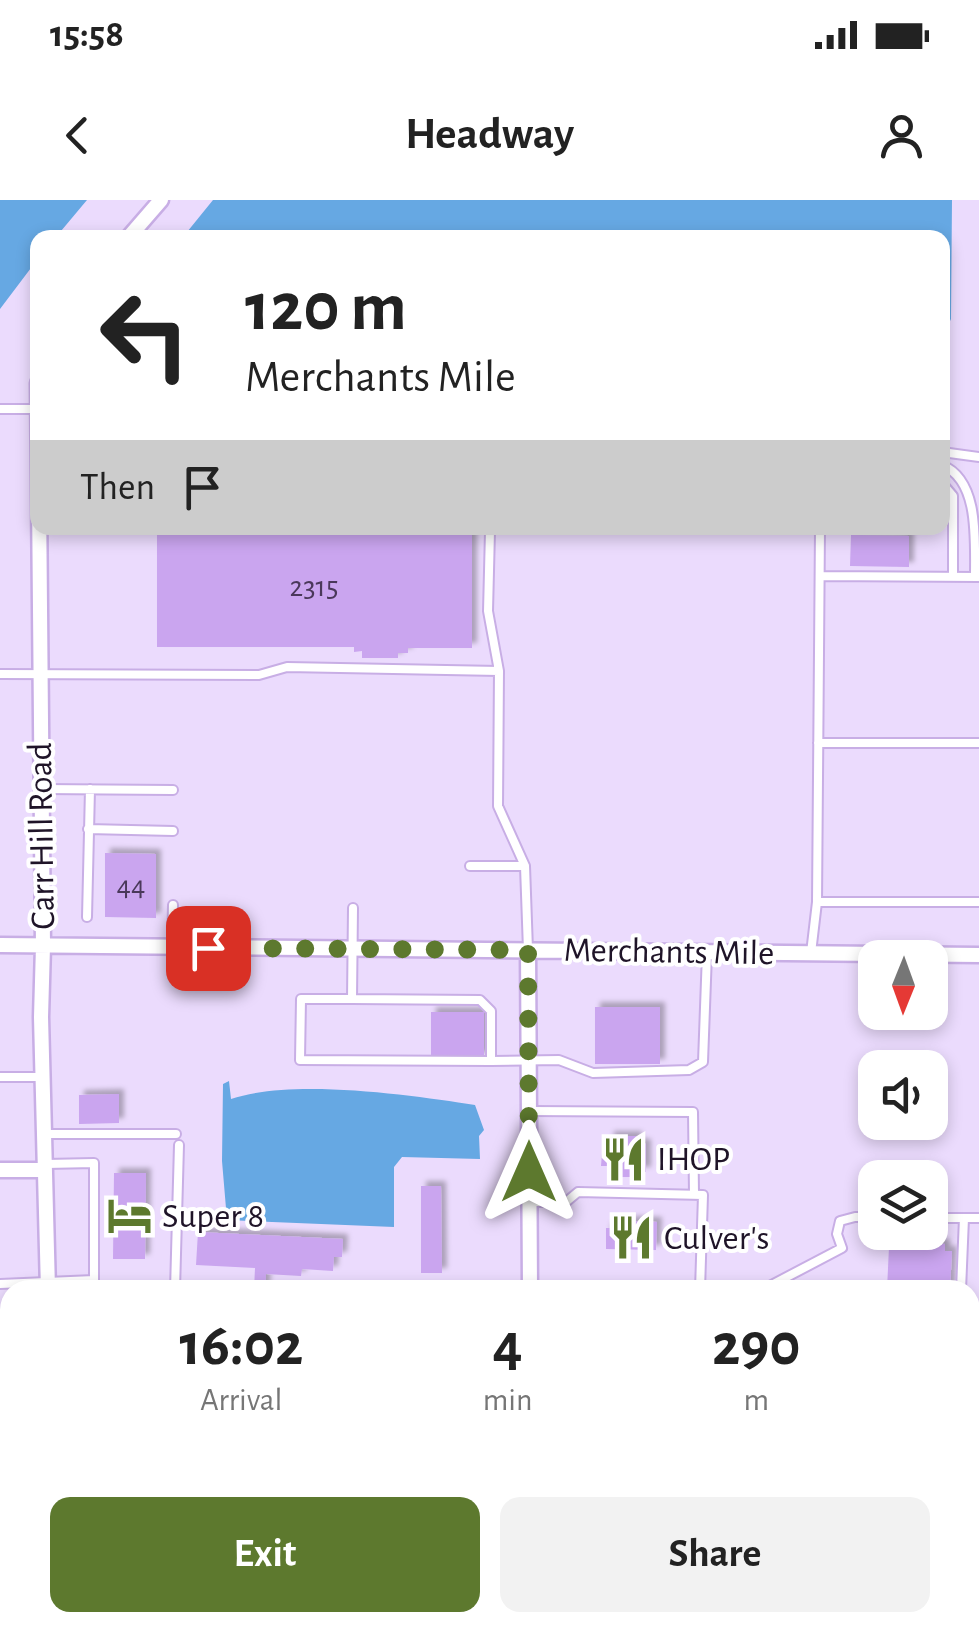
<!DOCTYPE html>
<style>
:root{--surface:#fff;--page:#f2f2f2;--text:#222;--muted:#767676;--accent:#5d792e}
body{margin:0;font-family:"Alegreya Sans",sans-serif;background:var(--page);color:var(--text);height:100vh;display:flex;flex-direction:column;font-size:38px;white-space:nowrap}
*{box-sizing:border-box;margin:0}
p{font-size:32px;color:var(--muted)}
.icon{flex:none;width:55px;height:55px;fill:none;stroke:currentColor;stroke-width:2;stroke-linecap:round;stroke-linejoin:round}
.map{position:relative;flex:1;overflow:hidden}
.drawer{position:absolute;left:0px;top:1080px;width:980px;height:352px;display:flex;flex-direction:column;background:var(--surface);border-radius:30px 30px 0 0;box-shadow:0 5px 15px #0003}
.drawer>*{flex:none}
.hud{position:absolute;left:30px;top:30px;width:920px;height:305px;border-radius:20px;box-shadow:0 5px 15px #0003;background:#fff;color:var(--text);overflow:hidden}
.needle{width:65px;rotate:181deg}
.buttons{position:absolute;left:858px;top:740px;display:grid;gap:20px}
.buttons a{display:grid;place-items:center;width:90px;height:90px;border-radius:20px;background:var(--surface);box-shadow:0 5px 15px #0003;font-size:50px}
.pin{position:absolute;display:grid;place-items:center;width:85px;height:85px;color:#fff;margin:-42px;border-radius:20px;box-shadow:0 5px 15px #0006}
.me{position:absolute;width:110px;margin:-55px;rotate:0deg;stroke-linejoin:round;filter:drop-shadow(0 0 8px #0008)}
.turn{display:flex;align-items:center;gap:35px;height:210px;padding:0 50px;font-size:45px}
.turn .icon{width:130px;height:130px;stroke-width:2.5}
.turn b{display:block;font-size:70px;line-height:85px}
.then{display:flex;align-items:center;height:95px;padding:0 50px;background:#0003;gap:20px;font-size:38px}
.eta{display:flex;justify-content:space-evenly;align-items:center;height:170px;text-align:center}
.eta b{font-size:60px;font-weight:700;line-height:70px}
.button{display:flex;gap:20px;margin-top:auto;padding:20px 50px}
.button a{flex:1;height:115px;border-radius:20px;background:var(--accent);color:#fff;font-size:40px;font-weight:700;line-height:115px;text-align:center}
.button a+a{background:var(--page);color:var(--text)}
.status{display:flex;justify-content:space-between;align-items:center;height:70px;padding:0 50px;background:var(--surface);direction:ltr}
.status svg{height:28px;fill:currentColor}
header{display:flex;justify-content:space-between;align-items:center;height:130px;padding:0 50px;background:var(--surface);font-size:45px;font-weight:700}
.map>svg:first-child{display:block}
</style>
<div class="status"><b>15:58</b><svg viewBox="0 0 49 12"><path d="M0 12V9h3v3zM5 12V6h3v6zM10 12V3h3v9zM15 12V0h3v12zM26 1h20v11H26zM47 4h2v5h-2z"/></svg></div>
<header><svg class="icon" aria-label="back" viewBox="0 0 24 24"><path d="M15 5l-7 7 7 7"/></svg>Headway<svg class="icon" aria-label="person" viewBox="0 0 24 24"><circle cx="12" cy="8" r="4"/><path d="M4 21q1-7 8-7t8 7"/></svg></header>
<div class="map">
<svg width="979" height="1432" viewBox="0 0 979 1432">
<defs>
<filter id="shadow"><feDropShadow dx="5" dy="-5" stdDeviation="2.5" flood-color="#0004"/></filter>
</defs>
<rect width="100%" height="100%" fill="#ebdbfd"/>
<path fill="#66a8e3" d="M0,0H87L56,37L38,38L37,60L0,109Z
M213,0H952L951,119L943,136L942,38L183,37Z
M229,881L231,899C292,878 411,895 475,905L484,930L479,936L480,959L402,957L394,967V1027L227,1020L222,961L223,884Z"/>
<path fill="#caa5ef" filter="url(#shadow)" d="M157,328H472V448H408V453H398V458H362V451L354,452V447H157Z
M851,335L909,336V367L850,366Z
M105,653L156,654V718L105,717Z
M595,807H660V864H595Z
M431,812H484V857L431,858Z
M119,894V923L79,924V895Z
M609,936H637V943L646,944V972H633V977H608V966H601L602,953H609Z
M114,973H146L145,1059H113Z
M421,986H441L442,1073H421Z
M628,1021L657,1022L656,1050L606,1049V1028H628Z
M198,1032L343,1039L342,1057H334L333,1071L302,1069L301,1076L266,1074L265,1090H254L255,1068L196,1065Z
M897,1042L945,1044V1051H952L950,1090H887L889,1047H897Z
M122,1422H160L159,1432H121Z
M295,1422H337L336,1432H294Z
M442,1422H488V1432H441Z"/>
<g fill="none" stroke-linecap="round" stroke-linejoin="round">
<defs>
<path id="service" d="M0,209H36
M942,252L979,257
M942,265C979,280 975,338 975,377
M942,283L953,296V377
M490,331L488,411L499,471L498,606L525,666L528,750
M820,376L979,377
M0,474L259,475L287,467L499,471
M818,543H979
M41,589L173,590
M88,629L173,631
M470,666H525
M817,702H979
M353,708L352,799L480,800L491,811V861L559,860L593,873L689,870L703,862L707,753
M87,717L90,589
M172,747L173,705
M811,753L817,702L820,328
M352,799H301L300,860L491,861
M0,877H42
M529,911L693,912L694,994
M44,934H176
M531,1002H566L578,992L703,995L700,1090
M930,1018H979
M0,1084L94,1080V963L46,964
M175,1090L179,945
M762,1090L842,1048L837,1034L840,1021L855,1017H875
M961,1090L964,1018
M970,1181L979,1180
M970,1265H979
M211,1422V1432
M281,1422V1432
M351,1422L361,1432
M501,1425V1422
M106,1432L107,1422
M526,1432V1422"/>
<path id="minor" d="M128,38L161,0
M38,183L43,746L41,817L48,1090
M0,745L979,755
M528,750L530,1090
M0,970H45
M43,1432V1422
M384,1432V1422"/>
<path id="trunk" d="M0,1235L10,1236
M0,1268L10,1269
M970,1301H979
M970,1334H979"/>
</defs>
<use href="#service" stroke="#c8aee5" stroke-width="12"/>
<use href="#minor" stroke="#c8aee5" stroke-width="19"/>
<use href="#trunk" stroke="#c8aee5" stroke-width="30"/>
<path stroke="#9f91ad" stroke-width="2.5" stroke-dasharray="5 8" stroke-linecap="butt" d="M0,1303L10,1295
M0,1320L10,1326
M970,1359L979,1362
M972,1432L979,1406"/>
<use href="#service" stroke="#fff" stroke-width="8"/>
<use href="#minor" stroke="#fff" stroke-width="14"/>
<use href="#trunk" stroke="#fff" stroke-width="25"/>
</g>
<g fill="none" stroke-linecap="round" stroke-linejoin="round">
<path stroke="#5d792e" stroke-width="18" stroke-dasharray="0 32.4" d="M208,748L528,750L529,972"/>
</g>
<defs>
<symbol id="restaurant-bare" viewBox="-9 -9 18 18"><path d="M-5-6h1v4h1v-4h1v4h1v-4h1v5L-1.5 .5V6h-2V.5L-5-1ZM5-6V6H3V1.5H1.5Q1.5-4 5-6Z" fill="#5d792e" stroke="#fff" stroke-width="2.5" paint-order="stroke"/></symbol>
<symbol id="hotel-bare" viewBox="-9 -9 18 18"><path d="M-6-4.5h1.5V1H6V5H4.5V3h-9V5H-6ZM-4 0a1.8 1.8 0 1 1 3.6 0ZM.5 0V-2.5h3Q6-2.5 6 0Z" fill="#5d792e" stroke="#fff" stroke-width="2.5" paint-order="stroke"/></symbol>
</defs>
<g fill-rule="evenodd">
<use href="#restaurant-bare" x="592" y="928" width="63" height="63"/>
<use href="#hotel-bare" x="98" y="984" width="63" height="63"/>
<use href="#restaurant-bare" x="600" y="1006" width="63" height="63"/>
</g>
<g text-anchor="middle" dominant-baseline="central" stroke-width="8" stroke-linejoin="round" paint-order="stroke">
<g font-size="30" fill="#4a385a">
<text x="314" y="387">2315</text>
<text x="131" y="686">44</text>
</g>
<g font-size="35" fill="#1f1428" stroke="#fff">
<text transform="translate(42 636) rotate(-91)">Carr Hill Road</text>
<text transform="translate(669 752) rotate(1)">Merchants Mile</text>
</g>
<g font-size="35" fill="#1f1428" stroke="#fff" text-anchor="start">
<text x="657" y="959">IHOP</text>
<text x="162" y="1016">Super 8</text>
<text x="664" y="1038">Culver's</text>
</g>
</g>
</svg>
<div class="buttons">
<a><svg class="needle" viewBox="-14 -14 28 28"><path d="M0-13l5 13h-10z" fill="#e53935"/><path d="M0 13l5-13h-10z" fill="#767676"/></svg></a>
<a><svg class="icon" aria-label="sound" viewBox="0 0 24 24"><path d="M4 9h4l5-4v14l-5-4H4zM17 9q2 3 0 6"/></svg></a>
<a><svg class="icon" aria-label="layers" viewBox="0 0 24 24"><path d="M12 4l9 5-9 5-9-5zM3 14l9 5 9-5"/></svg></a>
</div>
<div class="pin" style="left:208px;top:748px;background:#d93025"><svg class="icon" aria-label="arrive" viewBox="0 0 24 24"><path d="M6 21V4h12l-3 4 3 4H6"/></svg></div>
<svg class="me" style="left:529px;top:972px" viewBox="-20 -20 40 40"><path d="M0-17L14 15 0 8-14 15z" fill="#5d792e" stroke="#fff" stroke-width="4"/></svg>
<div class="hud">
<div class="turn"><svg class="icon" aria-label="left" viewBox="0 0 24 24"><path d="M17 20v-9H6M10 6l-5 5 5 5"/></svg><div><b>120 m</b>Merchants Mile</div></div>
<div class="then">Then<svg class="icon" aria-label="arrive" viewBox="0 0 24 24"><path d="M6 21V4h12l-3 4 3 4H6"/></svg></div>
</div>
<section class="drawer">
<div class="eta">
<div><b>16:02</b><p>Arrival</p></div>
<div><b>4</b><p>min</p></div>
<div><b>290</b><p>m</p></div>
</div>
<div class="button"><a>Exit</a><a>Share</a></div>
</section>
</div>
